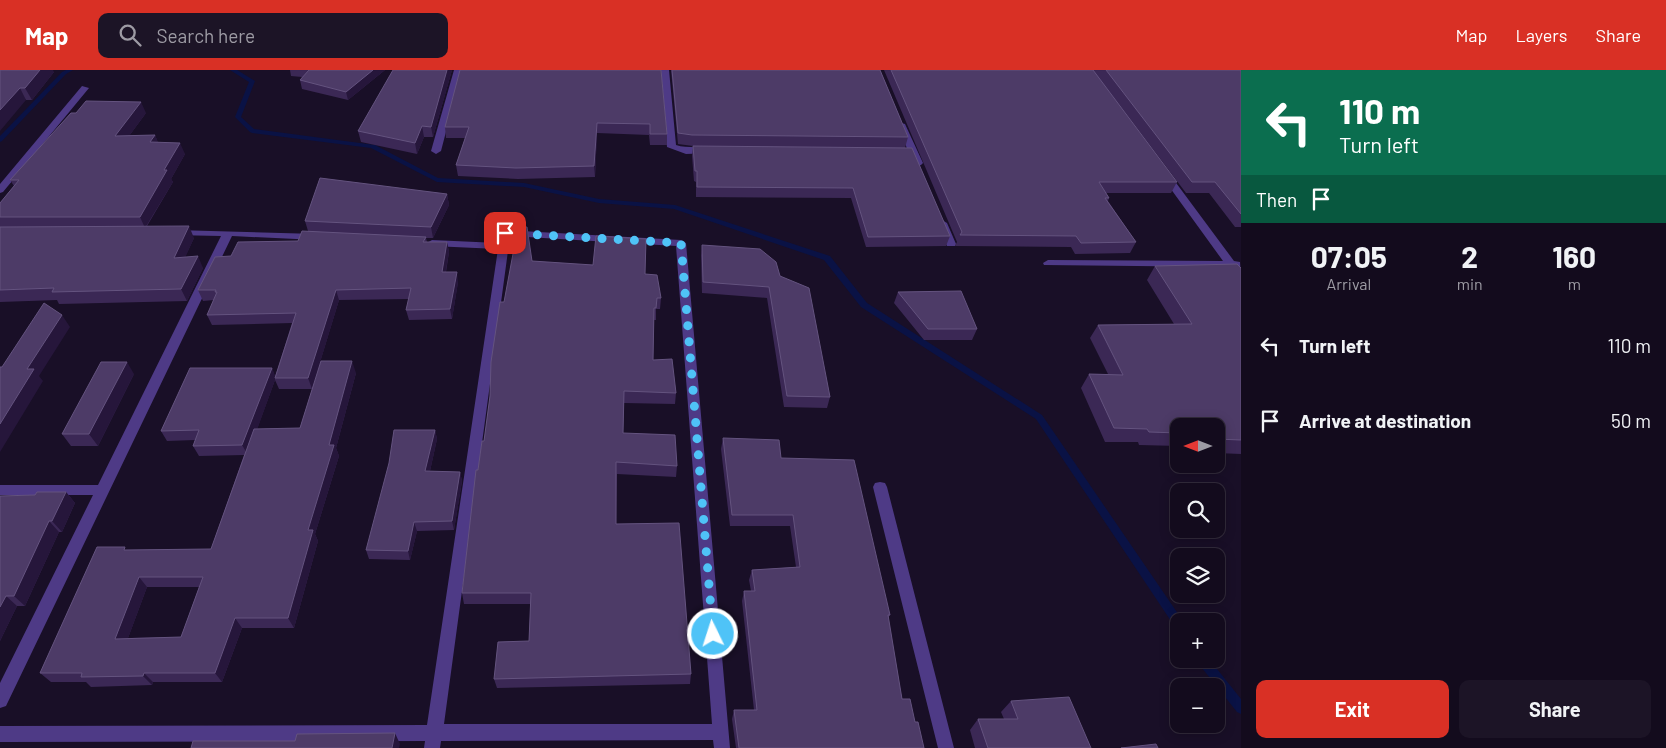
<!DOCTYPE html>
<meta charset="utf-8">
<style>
:root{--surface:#130b1d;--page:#1c1426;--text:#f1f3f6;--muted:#9d9ba4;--line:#322b3b;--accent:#d93025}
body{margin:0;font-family:Barlow,sans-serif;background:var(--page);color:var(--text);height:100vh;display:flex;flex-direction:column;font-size:19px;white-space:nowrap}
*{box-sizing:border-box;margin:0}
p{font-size:16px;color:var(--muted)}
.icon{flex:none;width:28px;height:28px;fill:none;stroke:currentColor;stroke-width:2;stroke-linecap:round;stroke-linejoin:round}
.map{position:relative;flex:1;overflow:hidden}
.panel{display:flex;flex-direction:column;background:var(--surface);width:425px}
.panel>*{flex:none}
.banner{background:#0b6e4f;color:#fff;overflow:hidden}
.needle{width:32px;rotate:270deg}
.fabs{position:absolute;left:1170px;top:348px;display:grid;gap:10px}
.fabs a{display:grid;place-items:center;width:55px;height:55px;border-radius:10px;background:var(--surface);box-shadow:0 2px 12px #0003,0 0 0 1px var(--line);font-size:25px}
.pin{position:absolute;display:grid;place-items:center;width:42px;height:42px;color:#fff;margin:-21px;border-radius:10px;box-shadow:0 2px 8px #0006}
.me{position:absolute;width:55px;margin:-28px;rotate:356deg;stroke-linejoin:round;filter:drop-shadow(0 0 4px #0008)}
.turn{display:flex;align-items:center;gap:18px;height:105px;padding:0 15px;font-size:22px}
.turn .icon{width:65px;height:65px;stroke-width:2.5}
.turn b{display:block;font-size:35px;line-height:42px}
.then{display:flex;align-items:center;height:48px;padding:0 15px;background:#0003;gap:10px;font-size:19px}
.eta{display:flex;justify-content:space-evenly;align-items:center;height:85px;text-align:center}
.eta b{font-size:30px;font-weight:700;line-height:35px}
.button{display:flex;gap:10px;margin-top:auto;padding:10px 15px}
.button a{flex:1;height:58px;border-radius:10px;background:var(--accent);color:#fff;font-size:20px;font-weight:700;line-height:58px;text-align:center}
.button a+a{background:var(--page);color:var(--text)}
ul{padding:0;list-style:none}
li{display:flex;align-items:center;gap:15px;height:75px;padding:0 15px}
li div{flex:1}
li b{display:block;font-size:19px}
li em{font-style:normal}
header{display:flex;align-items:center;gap:30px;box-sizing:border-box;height:70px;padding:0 25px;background:var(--accent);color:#fff}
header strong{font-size:24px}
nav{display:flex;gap:28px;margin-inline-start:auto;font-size:18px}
.search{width:350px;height:45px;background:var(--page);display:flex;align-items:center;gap:12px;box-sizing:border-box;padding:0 18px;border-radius:10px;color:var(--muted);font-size:19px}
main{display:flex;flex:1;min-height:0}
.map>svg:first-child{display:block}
</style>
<header>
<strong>Map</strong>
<div class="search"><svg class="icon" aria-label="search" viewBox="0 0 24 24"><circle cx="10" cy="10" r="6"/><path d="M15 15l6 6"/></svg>Search here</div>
<nav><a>Map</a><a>Layers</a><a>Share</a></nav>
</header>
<main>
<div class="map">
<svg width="1241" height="678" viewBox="0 0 1241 678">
<rect width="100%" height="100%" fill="#190f27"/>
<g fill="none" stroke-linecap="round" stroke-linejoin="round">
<path fill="#0a1245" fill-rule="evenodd" d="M66,0H73L66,4L2,71L0,72V66L62,2Z
M230,0H237L255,11L241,47L254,59L375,75L438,108L524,113L599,129L675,135L830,186L867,233L1042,345L1183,551H1179V559L1175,557L1036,349L861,237L824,190L674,139L599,133L524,117L437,112L371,78L252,63L250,62L235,47L249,12Z
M1197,589H1209L1241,629V644L1237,642L1198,593Z"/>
<path fill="#4e3a86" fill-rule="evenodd" d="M454,0H462L441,81L436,84L431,81Z
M661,0H669L676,75C687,79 705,75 714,81L712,83L686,84L667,77Z
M82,16L89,18L3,122L0,123V114Z
M898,52L905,54L923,93L921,95L918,96L913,93L897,54Z
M1165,101L1168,102L1234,191L1240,192L1241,210L1237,209L1228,197L1044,195L1043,193L1048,190L1223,191L1160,104Z
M942,150L947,153L956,174L955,176H947L946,174L937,153Z
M175,160L317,164L322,167L317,170L232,166L6,636L0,638V613L93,425H0V415H98L221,166L171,165L170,163Z
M505,160L681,170L686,173L730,678H714L713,670L441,671L440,678H424L425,671L0,672V656L427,655L498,179L432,176L427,173L432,170L498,173L500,163ZM510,166L676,176L712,654H444Z
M880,412L885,413L887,417L954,678H938L873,417L875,413Z"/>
</g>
<path fill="#3b2855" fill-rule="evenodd" d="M0,0L54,2L32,30H26Z
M290,0H385L348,30L302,19L300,10L302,7L291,6Z
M452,0L433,67H424L417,84L361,72L358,61Z
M661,0L667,64V75H650L649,65L597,63L595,107L518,109L458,106L456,95L465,68H446L445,57Z
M671,0H880L908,67L905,78L950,166L946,176L866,177L851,128L696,127V112L694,111L692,86L693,76L678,74Z
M884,0H1093L1177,112L1171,123H1106L1109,128L1108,131L1136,172L1130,183L1075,184L1071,177L955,176L957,172Z
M1093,0H1241V157H1235L1209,123H1186Z
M146,43L129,66L155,65L158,73L185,84L171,109L173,112L147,156L194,168L185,187L203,198L187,231L59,234L57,230L0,232V133L14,116L10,110Z
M447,124L449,135L433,168H426L427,172H447L449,182L446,202L458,212L452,249L409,250L406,240L409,229L339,230L313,315L356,303L336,378L339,386L315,464L318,471L294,558H242L222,612H153L152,615L91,617L86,612H51L40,603L127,480L211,479L244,385L199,386L193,376L195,370L167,371L161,361L272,298L275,307L292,253L212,255L207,245L214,230L203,231L198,220L231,186L298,171L308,161L305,151ZM275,310L279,319H312L300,358L257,359ZM147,517H199L181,567L128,568Z
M702,175L780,206L830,327L827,338L784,337L767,228L702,223L701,186Z
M1155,196L1241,198V384L1216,383V356H1179V376L1139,375L1138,372H1105L1081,318L1089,304H1108L1090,268L1098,255L1174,254L1147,210Z
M645,204L661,228L660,239H656V250H654L653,290L676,323L675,334L624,333L623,363L677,396L676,407L617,404L616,454L691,604L690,614L497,618L494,609L529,571L531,534H464L462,523L478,400L484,371L504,232Z
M898,222L977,259L972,270H924L894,233Z
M134,304L98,376H71L62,364Z
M435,360L437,369L430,401L460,402L462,411L454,460L417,461L410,490L369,489L366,480Z
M723,368L781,388L890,545L888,548L902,629L915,652L924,678H736L732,649L734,640H754L742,531L744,521H751L749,510L752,500L796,497L790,456H730L721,379Z
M66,422L75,433L62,462H59L25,536H17L0,571V426L35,425Z
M1011,631L1091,678H975L970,660L978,649H1004L1001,642Z"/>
<path fill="#26163b" d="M40,0H53L54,2L32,30L25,18Z
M373,0H385L348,30L346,22Z
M447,0H452L433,67L431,57Z
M20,18L26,30L0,61V40Z
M141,32L146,43L121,77L115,66Z
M597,53V63L595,107L594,96Z
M422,56L424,67L417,84L415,73Z
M155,65L160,77L150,72Z
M180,73L185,84L171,109L173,112L145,158L140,147L164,100Z
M447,124L449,135L433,168L431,157Z
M189,156L194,168L180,199L174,188Z
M447,172L449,182L444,212L442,202Z
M198,186L203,198L187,231L181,219Z
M457,202L458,212L452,249L450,239Z
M336,220L339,230L312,319L308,308Z
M62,245L70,257L39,306L43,311L0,382V354L27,299Z
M352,291L356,303L336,378L339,386L315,464L318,471L294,558L288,548L308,460L329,375Z
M127,292L134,304L98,376L89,364Z
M272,298L276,308H275V310L248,385L242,375Z
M435,360L437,369L428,410L425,401Z
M460,402L462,411L454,460L452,451Z
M66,422L75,433L62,462L52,451Z
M49,451L59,462L25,536L14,526Z
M414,452L417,461L410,490L408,481Z
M139,507L147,517L124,579L115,569Z
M6,526L17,536L0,571V537Z
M235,548L242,558L222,612L215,603Z
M144,603L153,612L152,615L143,606Z
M395,663L400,674L399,678H392Z"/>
<path fill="#4d3b67" stroke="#64537f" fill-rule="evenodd" d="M0,0H40L25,18H20L0,40Z
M309,0H373L346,22L300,10Z
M393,0H447L431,57L422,56L415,73L358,61Z
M460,0H661L667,64H650V54L597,53L594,96L516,98L456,95L469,57H445Z
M672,0H880L908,67L692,65L678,63Z
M891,0H1093L1177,112H1099L1109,128H1105L1136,172L1081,173L1076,166L960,165L962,162Z
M1106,0H1241V144L1215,112H1192Z
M86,31L141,32L115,66L155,65L150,72L180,73L164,100H167L140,147H0V133L19,110H10L71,43H76Z
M693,76L912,78L950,166L868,167L853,118L697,117V101H695Z
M320,108L447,124L431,157L305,151Z
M189,156L174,188L198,186L181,219L52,222L54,218L0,220V157Z
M518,157H527L532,191L593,195L596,166L646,169L645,204L657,205L661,228H657L656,238H654L653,290L672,289L676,323L624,321L623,363L675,365L677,396L616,392V454L679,453L691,604L494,609L498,572L529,571L531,523H462L476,400H478L482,371H484L490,326L491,292L500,232H504Z
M302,161L426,167L423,172H447L442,202H457L450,239L406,240L411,218L336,220L308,308H275L296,243L207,245L217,222H215L216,220H198L215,187L231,186L238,172L298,171Z
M702,175L760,179L776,192L780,206L809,218L830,327L787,326L769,217L703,212Z
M1237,194L1241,198V370L1216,369V356H1179V363L1149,362L1147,359L1114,358L1089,304L1123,305L1098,255L1192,254L1155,196Z
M961,221L977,259H928L898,222Z
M44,233L62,245L27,299H34L0,354V297H2Z
M321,291H352L329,375H334L308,460H313L288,548H235L215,603H144L143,606L81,607L82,603H40L97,477H125L124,480L211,479L254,359L300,358ZM139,507H203L181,567L115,569Z
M101,292H127L89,364H62Z
M190,298H272L242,375L193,376L199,360L161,361Z
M394,360H435L425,401L460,402L452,451L414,452L408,481L366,480L389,393Z
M723,368L779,370L781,388L854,390L890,545H888L902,629H910L915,652H918L924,678H739L734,640H757L744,521H755L752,500L800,497L793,445H732Z
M37,422H66L52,451H49L14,526H6L0,537V426L35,425Z
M1069,627L1091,678H988L978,649H1018L1011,631Z
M395,663L392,678H191L193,671H295L297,664Z
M1156,674L1158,678H1121Z"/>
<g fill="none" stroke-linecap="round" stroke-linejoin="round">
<path stroke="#4fc3f7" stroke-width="9" stroke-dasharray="0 16.2" d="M505,163L681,173L713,564"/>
</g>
</svg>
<div class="fabs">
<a><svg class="needle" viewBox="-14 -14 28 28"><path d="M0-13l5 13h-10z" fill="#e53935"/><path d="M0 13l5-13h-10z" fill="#9d9ba4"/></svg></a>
<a><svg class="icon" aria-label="search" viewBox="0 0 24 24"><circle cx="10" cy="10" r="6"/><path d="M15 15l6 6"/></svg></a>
<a><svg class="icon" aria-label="layers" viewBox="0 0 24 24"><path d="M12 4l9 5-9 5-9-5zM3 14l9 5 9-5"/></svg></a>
<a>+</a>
<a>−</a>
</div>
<div class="pin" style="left:505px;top:163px;background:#d93025"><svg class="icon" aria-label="arrive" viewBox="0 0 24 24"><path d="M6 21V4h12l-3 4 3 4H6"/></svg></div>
<svg class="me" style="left:713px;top:564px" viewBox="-20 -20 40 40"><circle r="17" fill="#4fc3f7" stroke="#fff" stroke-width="3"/><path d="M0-11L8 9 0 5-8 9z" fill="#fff"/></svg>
</div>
<section class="panel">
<div class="banner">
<div class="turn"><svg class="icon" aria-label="left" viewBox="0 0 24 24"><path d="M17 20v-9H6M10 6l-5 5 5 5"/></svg><div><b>110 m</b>Turn left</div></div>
<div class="then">Then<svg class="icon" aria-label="arrive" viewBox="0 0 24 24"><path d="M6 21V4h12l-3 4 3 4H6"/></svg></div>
</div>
<div class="eta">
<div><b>07:05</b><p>Arrival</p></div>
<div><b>2</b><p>min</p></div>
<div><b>160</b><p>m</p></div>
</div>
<ul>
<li><svg class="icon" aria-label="left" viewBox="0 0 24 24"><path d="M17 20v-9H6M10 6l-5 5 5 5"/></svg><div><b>Turn left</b></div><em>110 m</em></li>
<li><svg class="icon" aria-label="arrive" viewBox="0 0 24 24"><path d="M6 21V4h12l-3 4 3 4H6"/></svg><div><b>Arrive at destination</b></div><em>50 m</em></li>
</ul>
<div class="button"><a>Exit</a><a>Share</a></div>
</section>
</main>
